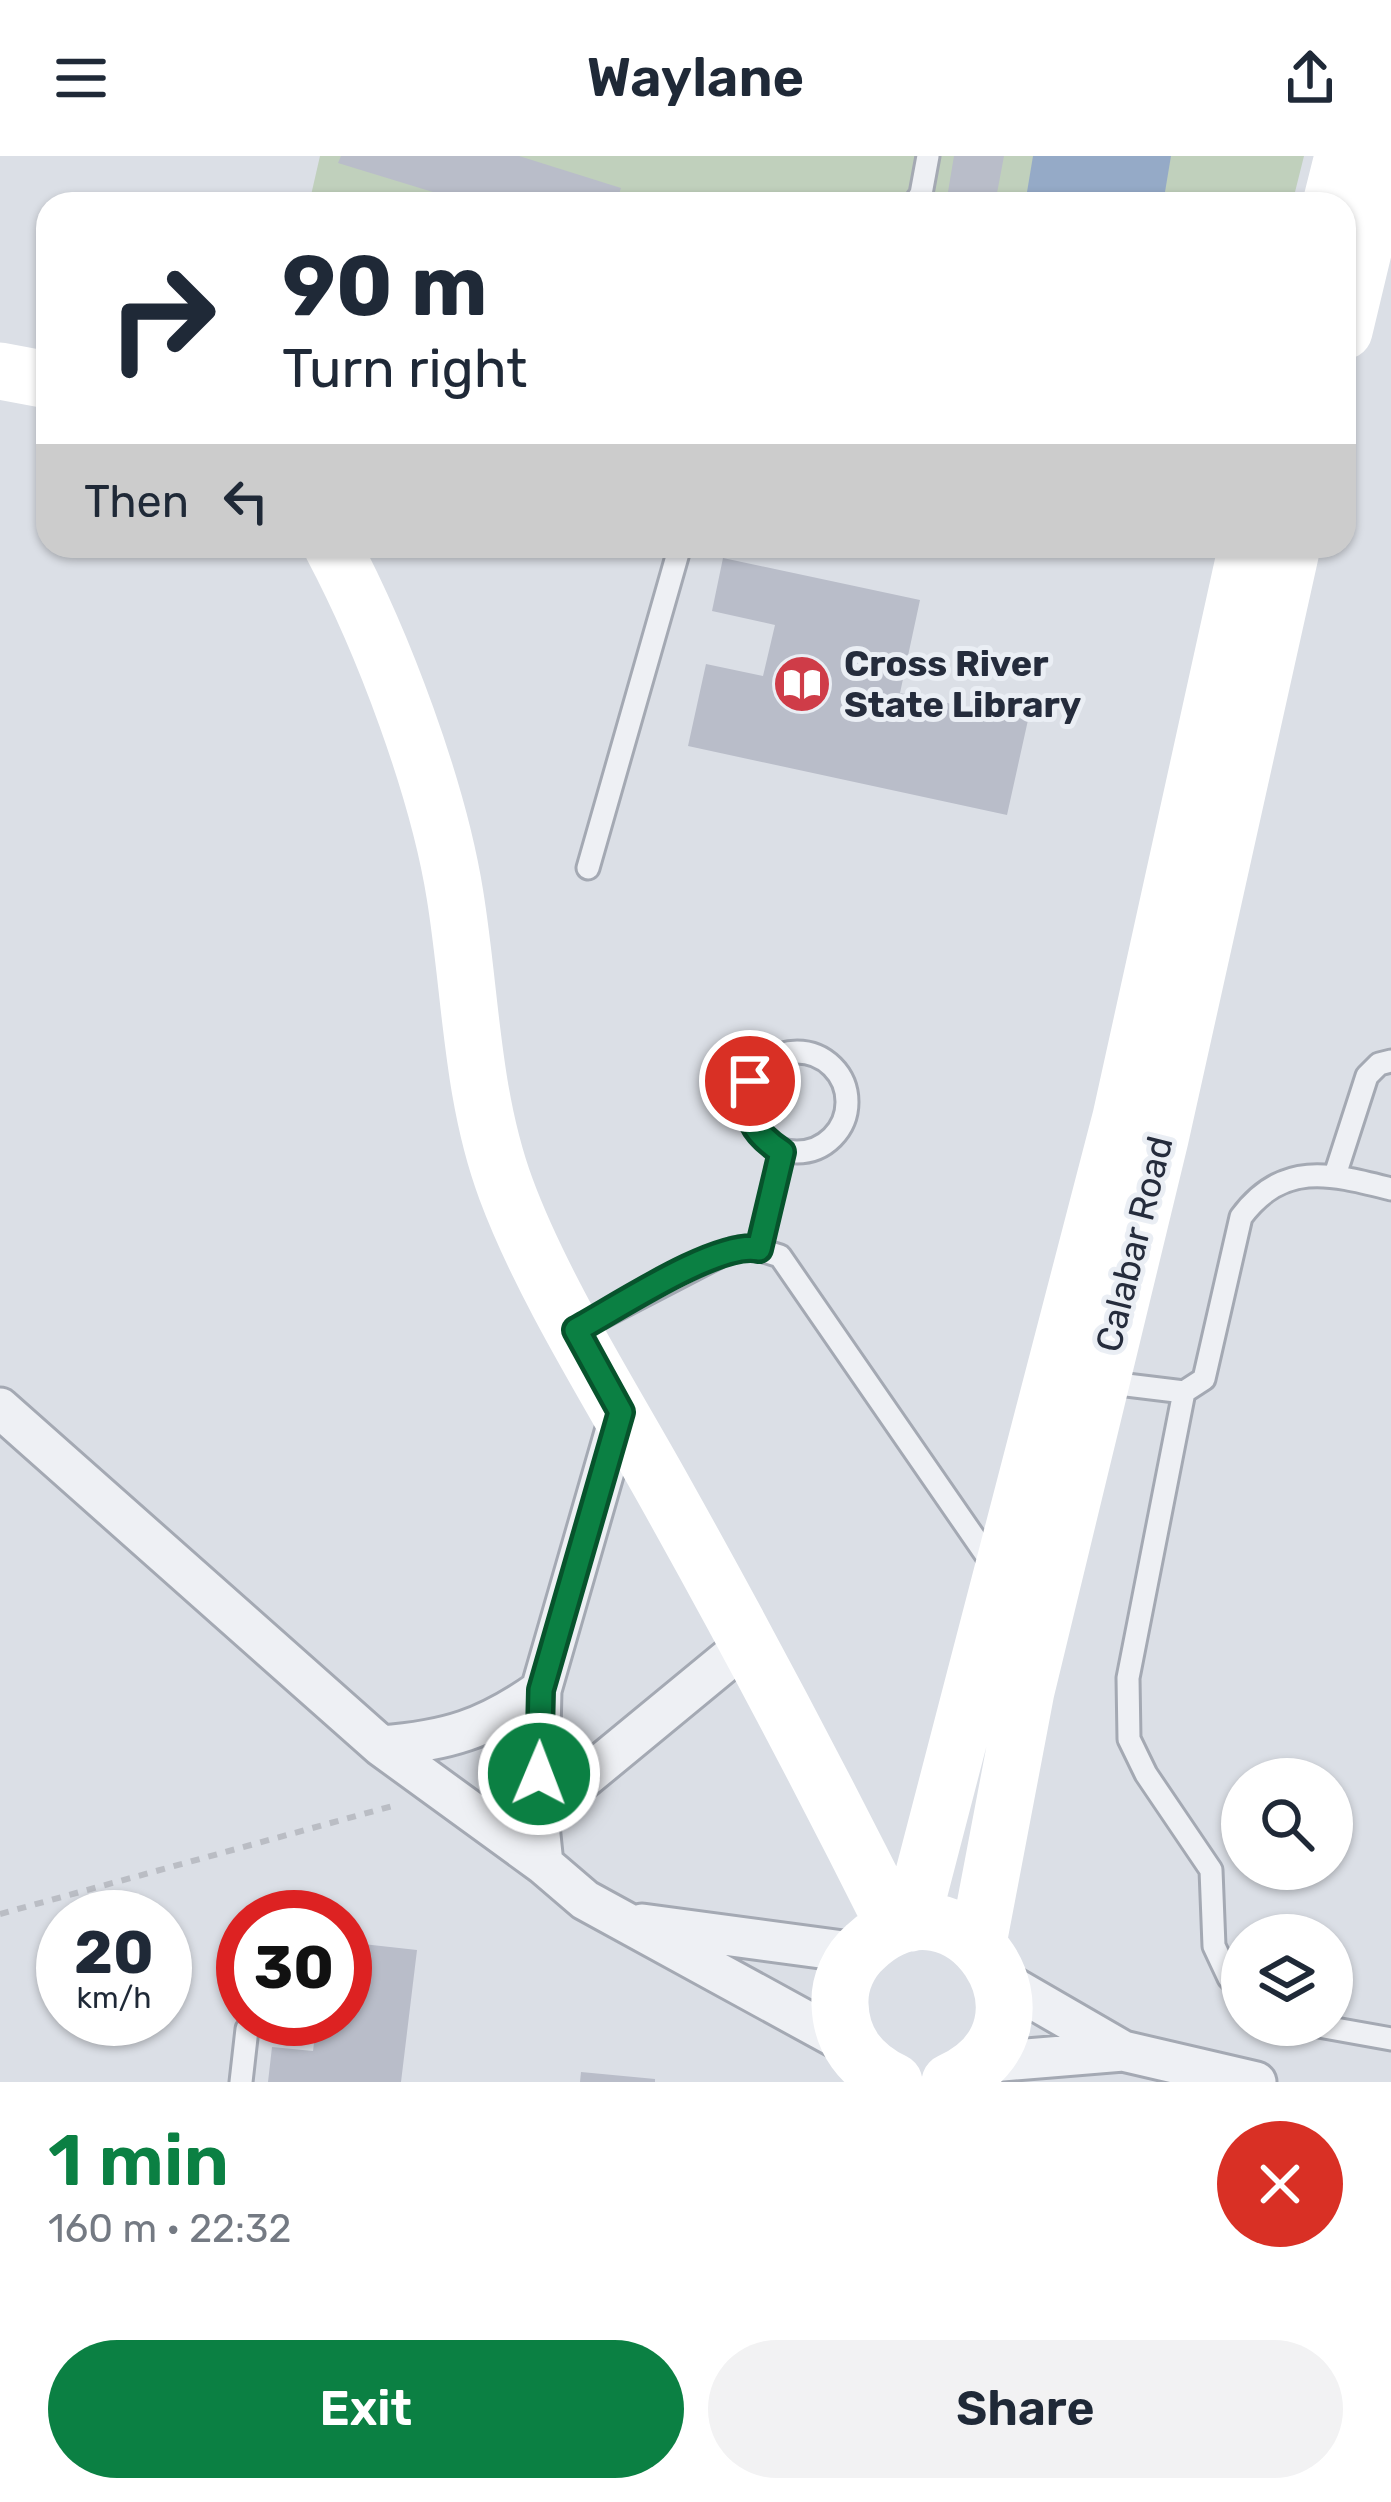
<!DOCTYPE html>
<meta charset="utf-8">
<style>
:root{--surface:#fff;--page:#f2f2f3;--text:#1f2937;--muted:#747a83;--accent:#0b8043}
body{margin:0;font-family:Rubik,sans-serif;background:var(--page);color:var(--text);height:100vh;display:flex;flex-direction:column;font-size:45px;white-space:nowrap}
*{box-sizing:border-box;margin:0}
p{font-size:39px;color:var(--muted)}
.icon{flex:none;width:66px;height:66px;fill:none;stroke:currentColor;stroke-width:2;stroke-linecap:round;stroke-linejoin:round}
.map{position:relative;height:1926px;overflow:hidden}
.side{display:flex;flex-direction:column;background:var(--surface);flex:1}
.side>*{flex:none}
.top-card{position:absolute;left:36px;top:36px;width:1320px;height:366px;border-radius:36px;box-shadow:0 3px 9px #0004;background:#fff;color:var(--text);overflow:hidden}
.fabs{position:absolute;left:1221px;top:1602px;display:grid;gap:24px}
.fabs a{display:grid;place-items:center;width:132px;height:132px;border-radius:50%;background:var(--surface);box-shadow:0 3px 9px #0004;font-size:60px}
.speed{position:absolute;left:36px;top:1734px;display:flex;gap:24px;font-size:60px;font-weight:700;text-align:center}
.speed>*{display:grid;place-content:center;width:156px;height:156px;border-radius:50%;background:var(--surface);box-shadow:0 3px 9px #0004;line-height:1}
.speed small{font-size:30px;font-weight:400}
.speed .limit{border:18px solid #d22;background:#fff;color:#111}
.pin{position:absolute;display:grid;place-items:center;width:102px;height:102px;color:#fff;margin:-51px;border:6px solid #fff;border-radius:50%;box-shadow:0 3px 12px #0007}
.me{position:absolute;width:132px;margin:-66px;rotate:1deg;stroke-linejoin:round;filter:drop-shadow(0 0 9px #0008)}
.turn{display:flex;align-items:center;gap:42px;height:252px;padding:0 48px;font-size:54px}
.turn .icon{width:156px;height:156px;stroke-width:2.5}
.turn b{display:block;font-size:84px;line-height:102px}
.then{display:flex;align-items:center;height:114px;padding:0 48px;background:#0003;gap:24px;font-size:45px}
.round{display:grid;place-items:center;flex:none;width:126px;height:126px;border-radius:63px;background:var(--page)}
.head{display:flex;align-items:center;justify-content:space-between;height:204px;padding:0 48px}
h1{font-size:72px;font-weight:600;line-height:90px;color:var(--accent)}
.button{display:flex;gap:24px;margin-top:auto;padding:24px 48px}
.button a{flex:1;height:138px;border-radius:72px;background:var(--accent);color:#fff;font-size:48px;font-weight:600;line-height:138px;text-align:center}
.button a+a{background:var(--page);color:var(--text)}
header{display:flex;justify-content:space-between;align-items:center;height:156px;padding:0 48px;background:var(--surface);font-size:54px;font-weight:600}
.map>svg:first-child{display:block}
</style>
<header><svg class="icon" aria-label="menu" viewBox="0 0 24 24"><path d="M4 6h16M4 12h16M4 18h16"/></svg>Waylane<svg class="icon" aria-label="share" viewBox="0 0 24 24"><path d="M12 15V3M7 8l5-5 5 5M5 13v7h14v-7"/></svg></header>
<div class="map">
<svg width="1391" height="1926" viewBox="0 0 1391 1926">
<rect width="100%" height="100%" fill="#dbdfe6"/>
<path fill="#c0d0bc" d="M320,0H1304L1292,48H309Z"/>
<path fill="#95aac7" d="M1033,0H1171L1163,48H1025Z"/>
<path fill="#b9bdc9" d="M341,0H519L621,32L616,48H472L338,7Z
M954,0H1004L995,48H946Z
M723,402L920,444L900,537L1028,564L1007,659L688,590L706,508L763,520L775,469L712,455Z
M345,1786L417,1794L401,1926H268L272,1891L313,1895L317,1863H345Z
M581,1916L655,1923V1926H580Z"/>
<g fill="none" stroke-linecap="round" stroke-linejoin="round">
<defs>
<path id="lane" d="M914,48L921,38L928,0
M588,712L680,390
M747 946a50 50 0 1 1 100 0a50 50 0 1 1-100 0Z
M1335,1019L1367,920L1379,908L1391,905
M759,1093L782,996
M577,1174L733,1093L751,1091L780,1100L996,1413
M1102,1226L1184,1236L1204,1223L1241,1061C1283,1004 1332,1018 1391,1033
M1184,1236L1128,1522L1129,1583L1146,1618L1211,1714L1214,1790L1229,1822L1242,1835
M1313,1869L1391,1883
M241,1926L247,1873"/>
<path id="street" d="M0,1252L381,1590L543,1708L585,1744L850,1889
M381,1590C447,1585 486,1573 541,1534
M538,1660L749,1486
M543,1708L538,1660L541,1534L621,1256
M642,1768L858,1797
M1002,1825L1123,1895L1256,1926
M979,1907L1123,1895"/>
</defs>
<use href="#lane" stroke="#a4a9b3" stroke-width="27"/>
<use href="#street" stroke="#a4a9b3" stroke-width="45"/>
<path stroke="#babdc4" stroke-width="6" stroke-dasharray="9 9" stroke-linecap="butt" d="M0,1758L396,1649"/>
<use href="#lane" stroke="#eef0f4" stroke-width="21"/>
<use href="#street" stroke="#eef0f4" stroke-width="39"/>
<path stroke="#fff" stroke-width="57" d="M1331,48L1343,0
M1344,175L1386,0
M0,215L48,224
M332,390C383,486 438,632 455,739C471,837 471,939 506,1033C543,1133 614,1244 666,1338C746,1481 822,1625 895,1771
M911,1767L1121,961L1247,390
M978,1787L1026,1535L1160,983L1292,390
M894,1926C861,1910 841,1885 840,1848C839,1827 849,1805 865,1791C959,1702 1074,1870 950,1926"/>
</g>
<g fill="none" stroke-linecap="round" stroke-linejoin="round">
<defs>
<path id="route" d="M539,1618L541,1534L621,1256L576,1174C615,1153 718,1084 759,1093L782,996C752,976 745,961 750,925"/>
</defs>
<use href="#route" stroke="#07532c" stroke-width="30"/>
<use href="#route" stroke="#0b8043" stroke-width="21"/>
</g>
<defs>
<symbol id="library-disc" viewBox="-11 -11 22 22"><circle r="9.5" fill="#cf3c48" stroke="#eaeef4"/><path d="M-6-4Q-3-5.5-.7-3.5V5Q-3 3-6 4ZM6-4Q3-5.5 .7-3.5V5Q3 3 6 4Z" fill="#fff"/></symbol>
</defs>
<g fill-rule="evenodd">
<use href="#library-disc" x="769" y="495" width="66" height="66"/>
</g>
<g text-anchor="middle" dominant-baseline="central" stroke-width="10" stroke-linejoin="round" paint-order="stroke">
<g font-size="36" font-weight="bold" fill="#252c3c" stroke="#eaeef4" text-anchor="start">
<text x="844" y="507">Cross River<tspan x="844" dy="41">State Library</tspan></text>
</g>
<g font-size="36" fill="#252c3c" stroke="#eaeef4">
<text transform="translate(1134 1088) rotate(-76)">Calabar Road</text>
</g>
</g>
</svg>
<div class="fabs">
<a><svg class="icon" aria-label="search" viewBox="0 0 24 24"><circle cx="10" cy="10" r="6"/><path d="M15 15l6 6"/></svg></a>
<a><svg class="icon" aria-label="layers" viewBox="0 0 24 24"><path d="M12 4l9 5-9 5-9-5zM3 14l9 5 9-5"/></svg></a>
</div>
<div class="speed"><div>20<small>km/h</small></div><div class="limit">30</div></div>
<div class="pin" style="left:750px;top:925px;background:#d93025"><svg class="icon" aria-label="arrive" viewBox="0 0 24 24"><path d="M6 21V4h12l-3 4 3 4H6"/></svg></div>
<svg class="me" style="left:539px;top:1618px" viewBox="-20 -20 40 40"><circle r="17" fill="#0b8043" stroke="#fff" stroke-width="3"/><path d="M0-11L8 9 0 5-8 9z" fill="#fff"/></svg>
<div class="top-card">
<div class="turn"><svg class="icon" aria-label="right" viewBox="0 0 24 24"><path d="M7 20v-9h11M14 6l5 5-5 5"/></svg><div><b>90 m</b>Turn right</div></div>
<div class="then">Then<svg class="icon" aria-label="left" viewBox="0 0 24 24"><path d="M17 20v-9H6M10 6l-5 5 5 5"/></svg></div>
</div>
</div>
<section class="side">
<div class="head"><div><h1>1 min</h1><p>160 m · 22:32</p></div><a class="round" style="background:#d93025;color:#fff"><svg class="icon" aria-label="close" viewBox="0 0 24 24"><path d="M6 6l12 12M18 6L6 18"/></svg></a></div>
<div class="button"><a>Exit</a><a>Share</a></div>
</section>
